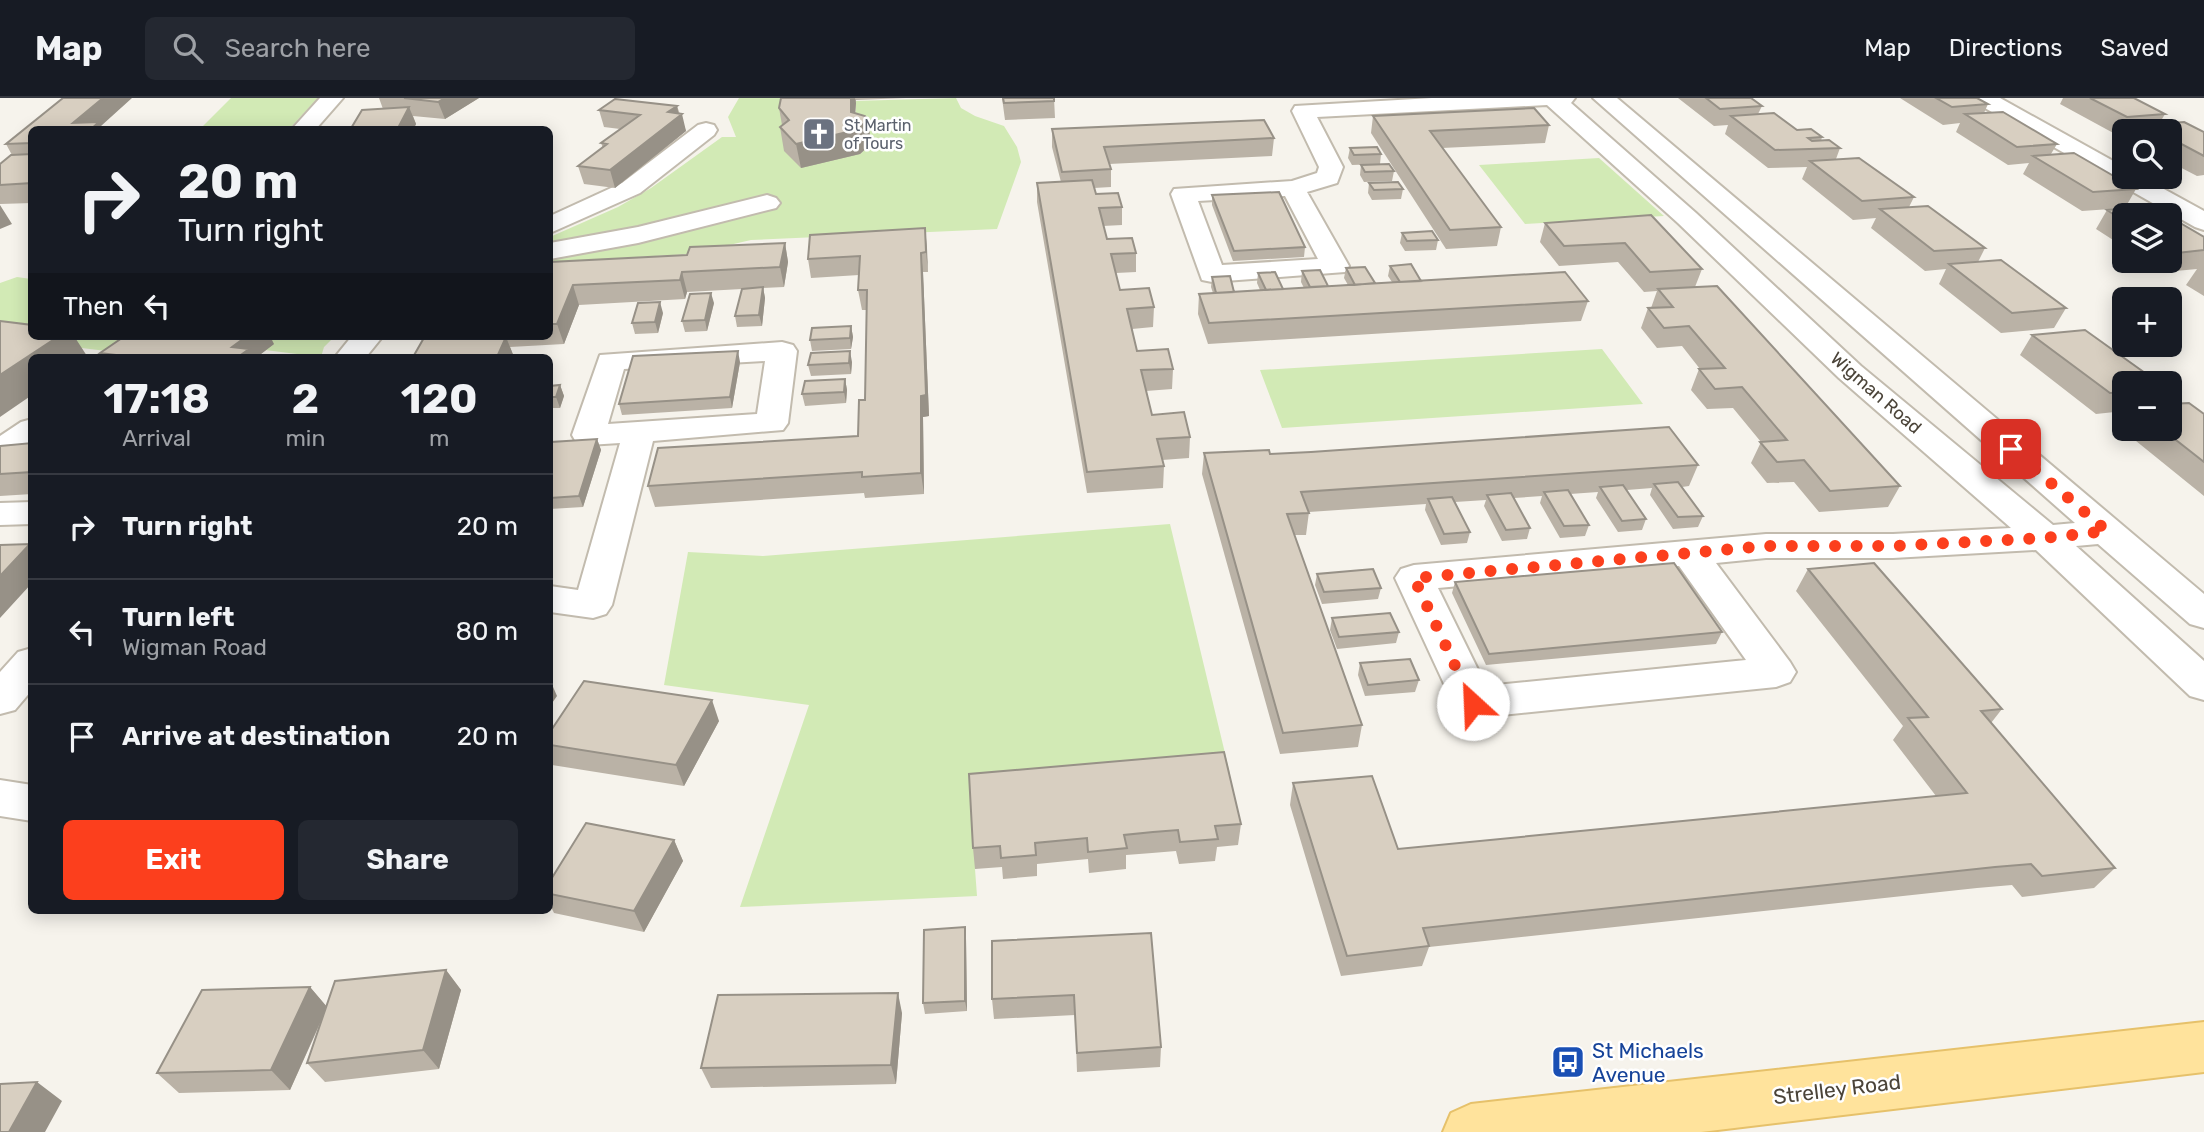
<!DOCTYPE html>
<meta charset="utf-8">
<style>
:root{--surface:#171b24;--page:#242831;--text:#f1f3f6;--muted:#9ea1a6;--line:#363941;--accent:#fc3f1d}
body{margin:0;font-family:Rubik,sans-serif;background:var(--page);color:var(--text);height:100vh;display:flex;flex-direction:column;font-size:26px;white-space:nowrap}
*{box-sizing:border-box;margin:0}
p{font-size:23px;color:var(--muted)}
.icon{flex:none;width:38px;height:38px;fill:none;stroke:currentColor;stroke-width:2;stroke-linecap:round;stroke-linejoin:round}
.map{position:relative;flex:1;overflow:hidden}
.sheet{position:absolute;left:28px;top:256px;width:525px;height:560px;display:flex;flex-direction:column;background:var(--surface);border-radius:10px;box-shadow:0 4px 18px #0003}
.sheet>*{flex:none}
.top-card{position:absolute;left:28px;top:28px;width:525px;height:214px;border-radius:10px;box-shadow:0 4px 18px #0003;background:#171b24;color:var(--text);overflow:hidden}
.controls{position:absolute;left:2112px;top:21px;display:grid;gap:14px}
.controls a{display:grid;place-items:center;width:70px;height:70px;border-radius:10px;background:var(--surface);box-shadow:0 4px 18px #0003;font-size:35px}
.pin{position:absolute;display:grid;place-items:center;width:60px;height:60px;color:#fff;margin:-30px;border-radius:14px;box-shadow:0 4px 10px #0006}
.me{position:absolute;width:77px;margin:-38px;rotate:335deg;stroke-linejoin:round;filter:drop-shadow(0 0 5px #0008)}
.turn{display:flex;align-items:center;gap:24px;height:147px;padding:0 35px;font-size:32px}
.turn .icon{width:91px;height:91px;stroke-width:2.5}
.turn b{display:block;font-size:49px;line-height:60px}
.then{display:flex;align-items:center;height:66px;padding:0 35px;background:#0003;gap:14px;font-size:26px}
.eta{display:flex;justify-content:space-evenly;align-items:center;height:119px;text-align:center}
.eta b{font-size:42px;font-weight:700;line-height:49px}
.action{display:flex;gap:14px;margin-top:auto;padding:14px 35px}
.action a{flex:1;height:80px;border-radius:10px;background:var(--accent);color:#fff;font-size:28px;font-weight:700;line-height:80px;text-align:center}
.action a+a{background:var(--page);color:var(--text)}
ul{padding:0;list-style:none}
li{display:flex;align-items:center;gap:21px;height:105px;padding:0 35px;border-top:2px solid var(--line)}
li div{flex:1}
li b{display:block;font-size:26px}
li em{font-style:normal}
header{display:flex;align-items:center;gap:42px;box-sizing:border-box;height:98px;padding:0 35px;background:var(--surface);border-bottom:2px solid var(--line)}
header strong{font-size:33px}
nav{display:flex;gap:38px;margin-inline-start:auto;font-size:24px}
.search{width:490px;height:63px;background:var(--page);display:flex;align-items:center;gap:18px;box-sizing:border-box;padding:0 24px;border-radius:10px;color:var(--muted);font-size:26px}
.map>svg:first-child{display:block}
</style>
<header>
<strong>Map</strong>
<div class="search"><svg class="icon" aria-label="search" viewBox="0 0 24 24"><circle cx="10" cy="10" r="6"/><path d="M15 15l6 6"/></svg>Search here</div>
<nav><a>Map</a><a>Directions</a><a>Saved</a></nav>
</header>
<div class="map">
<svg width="2204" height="1034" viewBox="0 0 2204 1034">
<rect width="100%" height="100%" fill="#f6f3ec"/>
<path fill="#d2eab5" d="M231,0H318L289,31H200Z
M739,0H801L860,56L871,46L854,38L856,5L854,3L956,0L961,10L975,18L1004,28L1017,49L1021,64L997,131L751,142L690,156L550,164V139L618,109L651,90L722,39H736L728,19Z
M1599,60L1664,118L1525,126L1479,67Z
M17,179L31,181L32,238H335L324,249L321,259L265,252L139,257L0,240V185Z
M1602,251L1643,306L1282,330L1260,272Z
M1170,426L1230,676L1221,675L975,771L977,798L740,809L809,607L664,587L688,454L763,458Z"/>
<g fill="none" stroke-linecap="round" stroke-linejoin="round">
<defs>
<path id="minor" d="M320,0H343L315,32H291Z
M1432,0H1575L1571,5L1696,115L1861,268L2053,427L2075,425L1593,0H1617L2204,496V530L2190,526L2098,446L2076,448L2204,563V602L2190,598L2036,452L1893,460H1766L1716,465L1790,564L1796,574L1790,584L1776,589L1473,620L1458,616L1395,480L1401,471L1414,467L1766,436H1893L2011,430L1839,280L1678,125L1547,7L1317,19L1343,69L1337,85L1307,94L1349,168L1345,174L1212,184L1202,182L1171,96L1174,91L1292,83L1317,75L1319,69L1292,13L1295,8ZM1285,98L1318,161L1222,167L1198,103ZM1679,468L1746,562L1486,588L1438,490Z
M1973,0H2000L2124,69V79H2142L2204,113V132L2195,129L1976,5Z
M706,25L714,27L717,32L714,37L640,95L550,135V118L622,85L698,27Z
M767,97L776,100L780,105L776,110L638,145L550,161V145L638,129Z
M352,238H383L366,259H335Z
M782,244L793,247L797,253L788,325L783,332L653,343L612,507L606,516L593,520L550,514V488L578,492L620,345L588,347L576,344L572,337L600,257ZM765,263L757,316L608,326L624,271Z
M32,321V346L14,359L0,361V338L21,324Z
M32,404V426L0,427V405Z
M32,550V592L15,612L0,616V574L18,554Z
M0,682L32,687V723L0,718Z"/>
<path id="major" d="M2204,924V974L1701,1034H1443L1451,1015L1471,1006Z"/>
</defs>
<use href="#minor" stroke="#c2bbae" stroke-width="4"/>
<use href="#major" stroke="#e6c16a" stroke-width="4"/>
<use href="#minor" fill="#fff" fill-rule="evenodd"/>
<use href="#major" fill="#ffe39c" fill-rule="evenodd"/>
</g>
<path fill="#bab2a6" d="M63,0L101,28L103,32H32V105L0,106V66L12,57L6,46Z
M379,0H479L445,21L413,18L416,26L413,32H350L383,11Z
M781,0H906L856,2L855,15L868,22L871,46L860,56L801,70L784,53L780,29L782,27L779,10Z
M1002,0H1054L1055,20L1005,22Z
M1678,0H1751L1762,8L1758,16L1797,32L1822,39L1821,43L1840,50L1836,61L1914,99L1909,109L1985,150L1978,164L2066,210L2054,230L2001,235L1939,186L1946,171L1925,173L1871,130L1876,120L1853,122L1802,81L1807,69L1768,70L1725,36L1728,27L1714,28Z
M1900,0H1977L1988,6L1984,15L2057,46L2051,56L2136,91L2125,110L2082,113L2023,76L2029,65L2008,67L1956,34L1960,25L1943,27Z
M2063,0H2134L2165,16L2159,26L2204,34V77L2197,78L2170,64V33H2124V36L2117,37L2060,6Z
M677,8L686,33L615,90L584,86L578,68L603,50L601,45L620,31L604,29L599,12Z
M1373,18L1549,27L1545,45L1442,50L1501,129L1497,148L1446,151L1371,35Z
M1052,31L1274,40L1272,58L1109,66L1111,71V89L1094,90L1096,96L1122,109V127L1103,128L1107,141L1136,155V174L1116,175L1120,192L1154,209L1153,229L1132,231L1137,253L1173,271L1172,291L1146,293L1152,317L1190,339L1189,360L1162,362L1164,368L1163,390L1087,395L1037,104V85L1061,84L1052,49Z
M1350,50L1381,56L1380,66L1352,67L1348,60Z
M1361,67L1394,73L1392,83L1364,84L1360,77Z
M1369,85L1403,91L1401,101L1372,102L1368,95Z
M1212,97L1305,149L1304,159L1233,163L1212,107Z
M2107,112L2124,117V149L2096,131Z
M1651,117L1702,171L1695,189L1900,388L1888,409L1819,414L1794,384L1767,385L1751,365L1761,344L1733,310L1707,311L1691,292L1699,271H1700L1682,248L1657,250L1641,230L1648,210H1651L1657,193L1644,194L1618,164L1559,168L1540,144L1545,125Z
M2170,119L2204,139V198L2186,187L2197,171L2165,174L2146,163H2170Z
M925,130L928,174H923L929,318L923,319L924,396L865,400L864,395L655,409L648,388L858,338L865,302L867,212H862L858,192L859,177L811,180L808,161Z
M1402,135L1438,142L1436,152L1405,153L1400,145Z
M785,145L788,164L784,189L763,190L765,200L762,228L737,229L735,218L742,191L687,194L685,201L579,207L564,246L510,249L514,259H413L485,240L503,239V238H550V164L687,157Z
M1390,168L1421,183L1588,203L1581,223L1208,246L1198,216L1199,196L1213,195L1211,189L1212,179L1234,194L1260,192L1257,185L1258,175L1283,191L1304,190L1301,184L1302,173L1328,188L1348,187L1344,180L1346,170L1375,185L1392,184L1388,178Z
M714,205L707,233L685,234L682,223Z
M663,215L658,235L635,236L632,225Z
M851,228L853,239L851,251L812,253L810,242Z
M2032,237L2124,285V313L2096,316L2020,257Z
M274,246L257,259H103L100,255Z
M740,264L732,310L622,317L619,306Z
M852,264L851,276L811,278L808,267Z
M845,281L847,292L846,305L805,308L802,296Z
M560,287L564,298L560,310H550V288Z
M2204,316V398L2120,330L2124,323V331H2170Z
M597,341L601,352L583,409L550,411V342V344Z
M32,345V396L0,398V348Z
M1204,355L1270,356L1698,367L1689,388L1682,389L1703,418L1698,429L1673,431L1650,397L1652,390L1627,392L1646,421L1642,432L1618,434L1596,400L1598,394L1570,396L1589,427L1585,438L1560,440L1540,405L1542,398L1514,400L1530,430L1527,441L1502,443L1484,408L1486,402L1455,404L1470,434L1467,445L1441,447L1425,412L1426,406L1309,414L1306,437H1294L1362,627L1358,649L1280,656L1202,376Z
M1808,471L2002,611L1991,625L2115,770L2094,790L2022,799L2012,787L1977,790L1429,849L1422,868L1341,878L1290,707L1293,685L1398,751L1936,698L1893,642L1903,628L1796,493Z
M1317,476L1381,490L1378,501L1322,506L1315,487Z
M1455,484L1722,534L1716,546L1486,567L1452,495Z
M1332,520L1399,534L1396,545L1337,551L1330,532Z
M1360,565L1419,582L1415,594L1365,598L1358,577Z
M719,623L684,688L552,667L550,662V634Z
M1241,726L1238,747L1217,749L1215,763L1179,766L1176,753L1152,755L1126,757V771L1089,775L1088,761L1037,766V778L1003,781L1002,769L975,771L973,750Z
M674,742L683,763L644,834L554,815L550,807V783Z
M291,812H311L309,816Z
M966,840L967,913L925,916L923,905Z
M992,843L1161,949L1160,969L1077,974L1075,917L994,921L992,901Z
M446,872L461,892L439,971L325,984L307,965L324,917L290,992L179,995L157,975L310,889L327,909Z
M902,915L896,986L711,990L701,970Z"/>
<path fill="#979187" d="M103,0H132L101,28L103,32H77L73,25Z
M445,0H479L445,21L438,4Z
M851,0H855L856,5L854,32L868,22L871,46L860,56L801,70L796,46L851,14Z
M677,8L679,18L682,16L686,33L615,90L610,72L668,14Z
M409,9L416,26L413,32H397Z
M0,107L12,126L0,131Z
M925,130L927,150L928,174L926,154Z
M785,145L788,164L784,189L780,169Z
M921,155L923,174L929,318L923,319L924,396L921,375Z
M682,174L687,194L685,201L680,182Z
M573,187L579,207L564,246L557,226Z
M763,189L765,200L762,228L759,217Z
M711,195L714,205L707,233L705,222Z
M660,204L663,215L658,235L655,224Z
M851,228L853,239L851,251L850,240Z
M59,238H74L87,258L32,259V297L0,319V277Z
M247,238H270L274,246L257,259H238L232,249Z
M506,239L514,259H497Z
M738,253L740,264L732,310L730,299Z
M850,253L852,264L851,276L849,265Z
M845,281L847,292L846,305L844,294Z
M560,287L564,298L560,310L556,299Z
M597,341L601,352L583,409L579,398Z
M30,446L32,448V485L0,520V478Z
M550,582L557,598L550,608Z
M712,602L719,623L684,688L676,667Z
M674,742L683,763L644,834L634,813Z
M965,829L966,840L967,913L965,903Z
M446,872L461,892L439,971L423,952Z
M310,889L327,909L290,992L271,972Z
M898,895L902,915L896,986L891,967Z
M37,984L62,1003L45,1034H9Z"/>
<path fill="#d8cfc1" stroke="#979187" stroke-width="2" d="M63,0H103L73,25L99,24L90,32H32V45L6,46Z
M404,0H445L438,4Z
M781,0H851V14L865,18L868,22L856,32L796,46L780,29L789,22L779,10Z
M1003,0H1054V3L1004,5Z
M1706,0H1751L1762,8L1720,11Z
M1936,0H1977L1988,6L1952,9Z
M2090,0H2134L2165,16L2127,19Z
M615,1L677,8L668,14L682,16L610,72L578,68L607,46L601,45L640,17L599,12Z
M409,9L397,32H350L362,12Z
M1534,10L1549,27L1430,33L1501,129L1450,132L1373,18Z
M2003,14L2057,46L2017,49L1965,16Z
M1774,15L1797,32L1811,31L1822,39L1808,40L1812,43L1829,42L1840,50L1775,52L1731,18Z
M1264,22L1274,40L1104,49L1111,71L1062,74L1052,31Z
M2184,24L2204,34V58L2170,40V33H2157L2145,27Z
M1377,49L1381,56L1354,57L1350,50Z
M2074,55L2136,91L2093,94L2033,58Z
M32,56V85L0,87V66L11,57Z
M1859,60L1914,99L1862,103L1810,63Z
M1389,66L1394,73L1365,74L1361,67Z
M1092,82L1096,96L1118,95L1122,109L1099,110L1107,141L1132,140L1136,155L1111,156L1120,192L1149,190L1154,209L1127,211L1137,253L1168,251L1173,271L1141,272L1152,317L1184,314L1190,339L1157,341L1164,368L1087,374L1037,85Z
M1398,84L1403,91L1374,92L1369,85Z
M1279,94L1305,149L1234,153L1212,97Z
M1928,108L1985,150L1934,153L1880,111Z
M2151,108L2166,117H2124V123L2107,112Z
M1651,117L1702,171L1650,174L1625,145L1564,148L1545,125Z
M2170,119L2204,139V152L2177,155L2170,150Z
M925,130L926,154L921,155L926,297L921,298V375L862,379V374L648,388L658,350L858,338L859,302H865L867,192H858L860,158L808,161L810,137Z
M1432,133L1438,142L1407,143L1402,135Z
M785,145L780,169L682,174L680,182L573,187L557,226H550V164L687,157L690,149Z
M2001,162L2066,210L2012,215L1949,166Z
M1411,166L1421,183L1400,184L1390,168Z
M1365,169L1375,185L1355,187L1346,170Z
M1320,172L1328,188L1310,189L1302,173Z
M1275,174L1283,191L1266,192L1258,175Z
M1565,174L1588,203L1209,225L1199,196Z
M1230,178L1234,194L1216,195L1212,179Z
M1717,188L1900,388L1830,393L1804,362L1777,364L1760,344L1787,342L1742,289L1715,291L1699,271L1725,270L1689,228L1664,230L1648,210L1673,209L1658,191Z
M763,189L759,217L735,218L742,191Z
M711,195L705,222L682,223L690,196Z
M660,204L655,224L632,225L638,205Z
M0,223L32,227V238H59L0,277Z
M851,228L850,240L810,242L812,230Z
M2085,232L2159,285H2124V294L2110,295L2032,237Z
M125,238H247L232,249L249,251L238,259H132L100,255Z
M425,238H482L481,240L506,239L497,259H413Z
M738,253L730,299L619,306L633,258Z
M850,253L849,265L808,267L811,255Z
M845,281L844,294L802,296L805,283Z
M560,287L556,299H550V288Z
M2189,305L2204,316V364L2162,331H2170V306Z
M1669,329L1698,367L1301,394L1309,415L1287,416L1362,627L1283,635L1204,355L1269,352L1270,356L1311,354Z
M597,341L579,398L550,400V346L551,344Z
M32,345V374L0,376V348Z
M1678,384L1703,418L1678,419L1654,386Z
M1623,387L1646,421L1622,423L1600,389Z
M1568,392L1589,427L1564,428L1544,394Z
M1511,395L1530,430L1506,432L1487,397Z
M1452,399L1470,434L1444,436L1428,401Z
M30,446L0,478V447Z
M1674,465L1722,534L1489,556L1455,484Z
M1874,465L2002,611L1981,613L2115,770L2042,778L2031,766L1995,769L1423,830L1429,848L1347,858L1293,685L1372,678L1398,751L1967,695L1908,620L1928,619L1808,471Z
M1373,471L1381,490L1324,494L1317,476Z
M1390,515L1399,534L1339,539L1332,520Z
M1410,561L1419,582L1368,587L1360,565Z
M584,583L712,602L676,667L550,647V634Z
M1224,654L1241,726L1215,728L1218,741L1180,744L1178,732L1153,734L1124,737L1127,750L1088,754L1087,740L1035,745L1036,757L1001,760L1000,748L973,750L969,676Z
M586,725L674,742L634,813L550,796V783Z
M965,829V903L923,905L924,832Z
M1151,835L1161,949L1077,955L1074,897L992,901V843Z
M446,872L423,952L307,965L335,883Z
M310,889L271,972L157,975L202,892Z
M898,895L891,967L701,970L718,897Z
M37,984L9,1034H0V986Z"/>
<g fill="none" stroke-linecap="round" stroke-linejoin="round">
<path stroke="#fc3f1d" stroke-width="12" stroke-dasharray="0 21.6" d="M1473,606L1414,480L1766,448H1893L2045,440L2107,433L2011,351"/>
</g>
<defs>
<symbol id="church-square" viewBox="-11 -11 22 22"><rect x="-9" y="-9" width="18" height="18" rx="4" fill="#6b7280" stroke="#fff"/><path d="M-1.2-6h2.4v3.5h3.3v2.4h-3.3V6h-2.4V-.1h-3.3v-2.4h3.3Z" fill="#fff"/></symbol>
<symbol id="bus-square" viewBox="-11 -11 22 22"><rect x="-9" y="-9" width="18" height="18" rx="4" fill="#1a4fb4" stroke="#fff"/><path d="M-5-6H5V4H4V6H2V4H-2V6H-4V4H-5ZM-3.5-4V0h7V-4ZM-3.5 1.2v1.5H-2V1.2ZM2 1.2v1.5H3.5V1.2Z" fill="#fff"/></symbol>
</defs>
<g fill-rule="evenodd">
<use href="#church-square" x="800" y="17" width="38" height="38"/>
<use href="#bus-square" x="1549" y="945" width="38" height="38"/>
</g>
<g text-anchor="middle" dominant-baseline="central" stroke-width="5" stroke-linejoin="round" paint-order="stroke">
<g font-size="16" fill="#5b616d" stroke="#fff" text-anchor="start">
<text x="844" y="27">St Martin<tspan x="844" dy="18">of Tours</tspan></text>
</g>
<g font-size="18" fill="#4b4439" stroke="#fff">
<text transform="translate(1876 295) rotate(41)">Wigman Road</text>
</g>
<g font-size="21" fill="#164399" stroke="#fff" text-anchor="start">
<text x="1592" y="952">St Michaels<tspan x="1592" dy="24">Avenue</tspan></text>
</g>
<g font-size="21" fill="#4b4439" stroke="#fff">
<text transform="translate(1837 991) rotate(-7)">Strelley Road</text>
</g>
</g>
</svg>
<div class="controls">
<a><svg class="icon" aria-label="search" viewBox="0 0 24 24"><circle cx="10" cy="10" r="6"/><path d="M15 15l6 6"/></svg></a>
<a><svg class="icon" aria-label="layers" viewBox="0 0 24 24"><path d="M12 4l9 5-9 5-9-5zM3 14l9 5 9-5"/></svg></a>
<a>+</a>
<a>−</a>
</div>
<div class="pin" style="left:2011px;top:351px;background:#d93025"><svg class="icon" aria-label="arrive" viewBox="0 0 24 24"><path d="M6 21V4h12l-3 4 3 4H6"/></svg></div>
<svg class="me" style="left:1473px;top:606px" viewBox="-20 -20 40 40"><circle r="19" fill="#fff"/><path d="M0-13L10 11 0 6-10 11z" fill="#fc3f1d"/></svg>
<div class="top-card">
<div class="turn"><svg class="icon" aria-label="right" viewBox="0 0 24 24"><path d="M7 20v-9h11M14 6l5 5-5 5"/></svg><div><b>20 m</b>Turn right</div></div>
<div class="then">Then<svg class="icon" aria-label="left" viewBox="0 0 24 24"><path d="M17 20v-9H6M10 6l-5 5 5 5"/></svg></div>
</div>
<section class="sheet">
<div class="eta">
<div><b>17:18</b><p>Arrival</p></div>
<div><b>2</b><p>min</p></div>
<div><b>120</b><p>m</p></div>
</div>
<ul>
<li><svg class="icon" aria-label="right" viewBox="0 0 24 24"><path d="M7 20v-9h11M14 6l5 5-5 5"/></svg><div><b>Turn right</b></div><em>20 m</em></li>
<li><svg class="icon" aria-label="left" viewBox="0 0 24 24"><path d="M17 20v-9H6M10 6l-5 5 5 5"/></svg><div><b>Turn left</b><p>Wigman Road</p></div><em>80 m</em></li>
<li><svg class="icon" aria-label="arrive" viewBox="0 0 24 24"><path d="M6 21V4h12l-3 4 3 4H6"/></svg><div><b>Arrive at destination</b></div><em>20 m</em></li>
</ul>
<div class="action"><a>Exit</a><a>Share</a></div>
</section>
</div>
